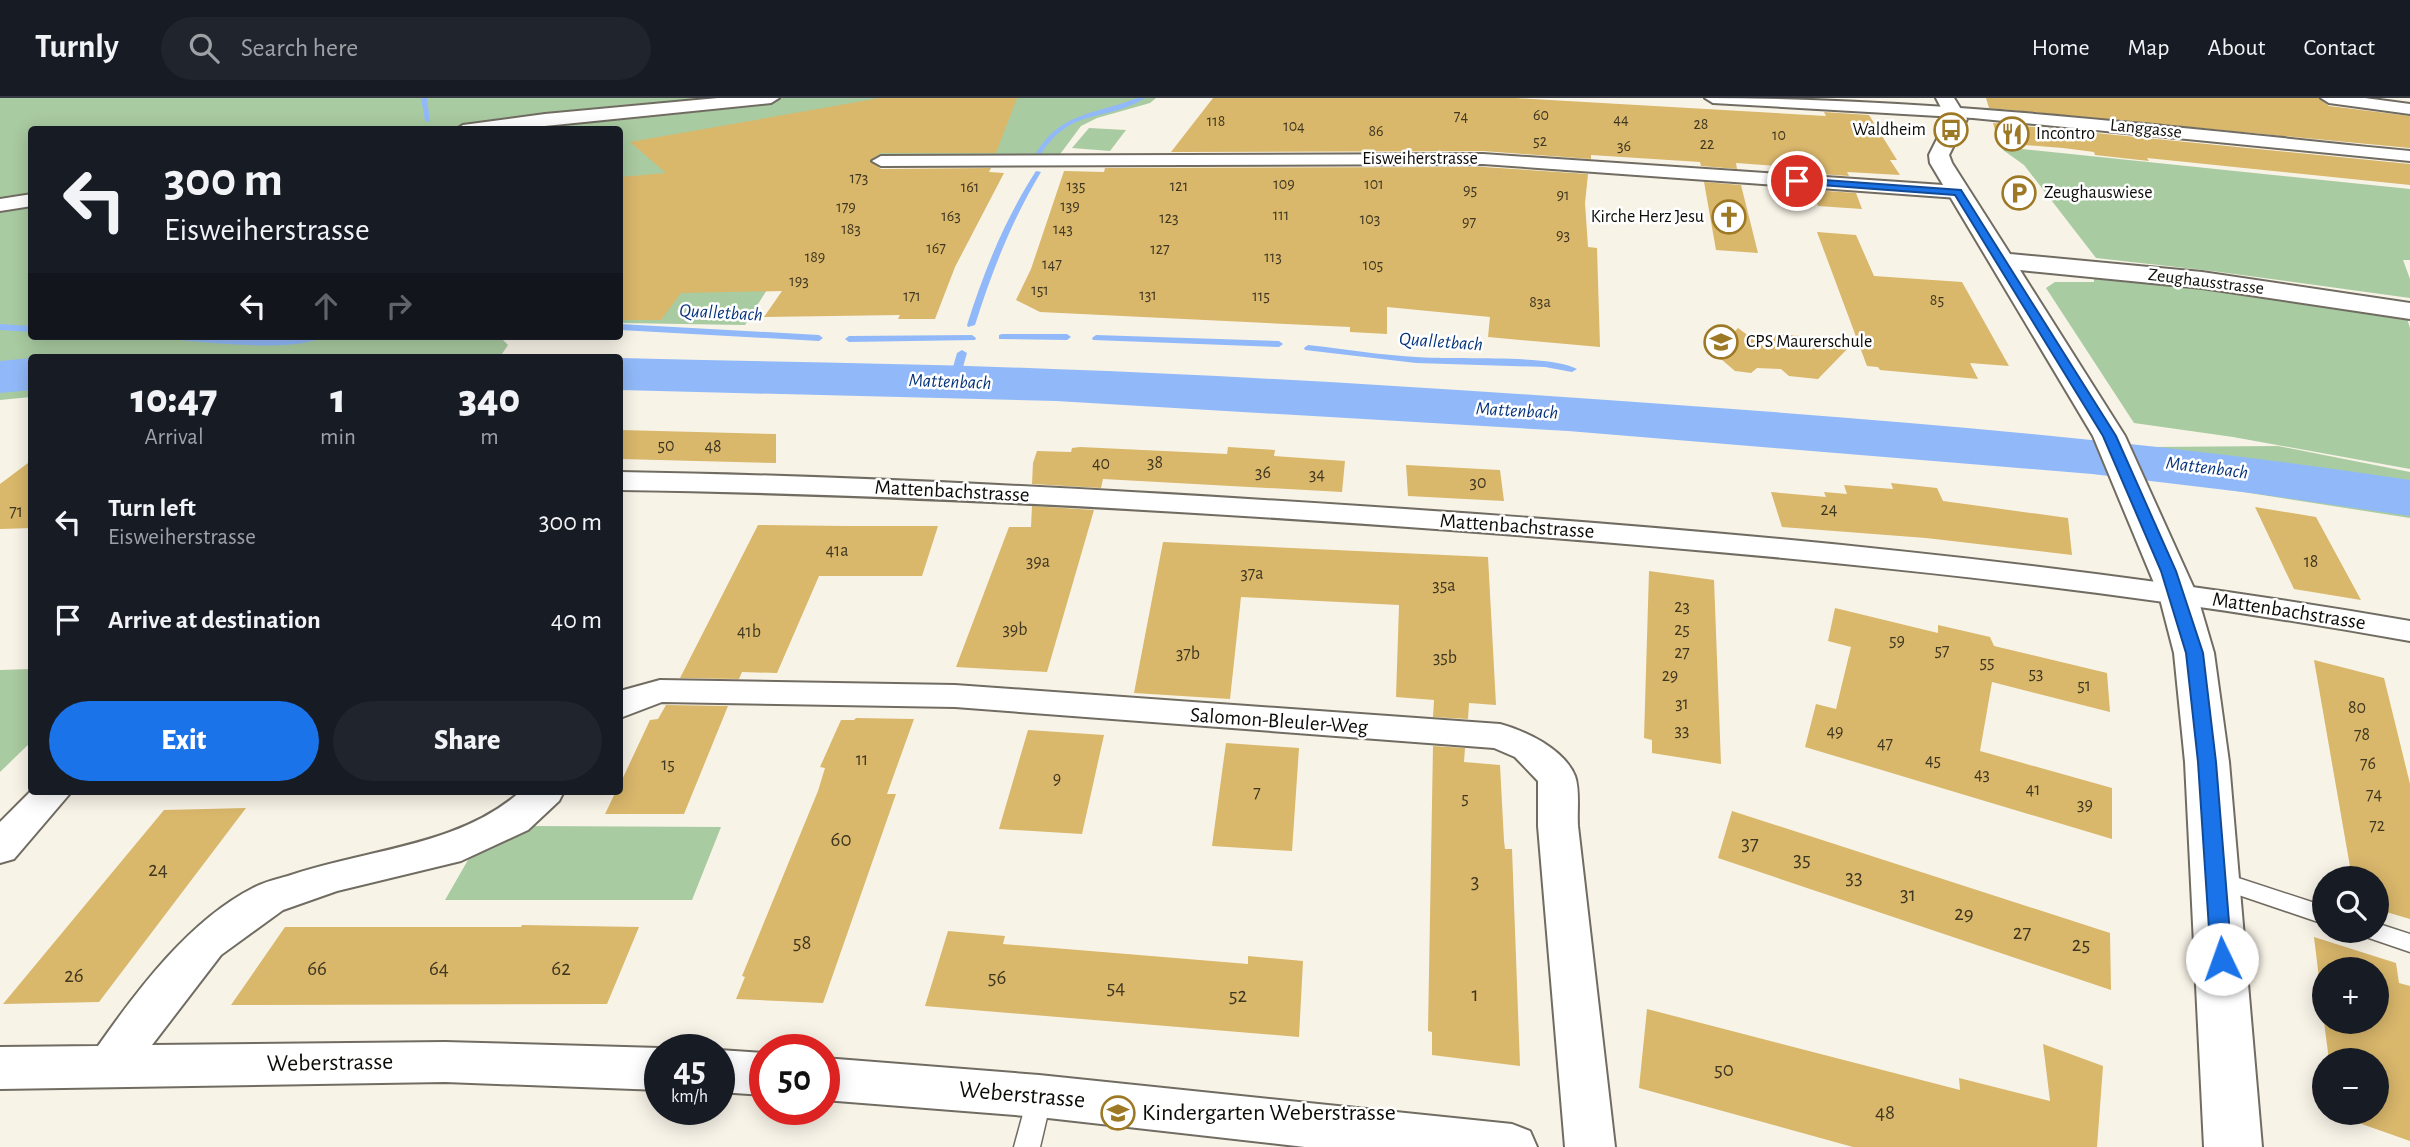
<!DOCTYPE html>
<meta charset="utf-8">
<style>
:root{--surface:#171b24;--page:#20242c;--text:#f1f3f6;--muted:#9ea1a6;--line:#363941;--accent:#1a73e8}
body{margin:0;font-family:"Alegreya Sans",sans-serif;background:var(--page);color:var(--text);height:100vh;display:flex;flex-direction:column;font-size:26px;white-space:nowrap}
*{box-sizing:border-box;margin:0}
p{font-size:23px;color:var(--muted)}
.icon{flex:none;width:38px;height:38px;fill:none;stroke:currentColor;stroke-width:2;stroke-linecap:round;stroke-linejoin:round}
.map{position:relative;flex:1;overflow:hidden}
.side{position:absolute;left:28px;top:256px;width:595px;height:441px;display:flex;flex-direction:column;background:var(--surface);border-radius:7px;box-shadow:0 4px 18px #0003}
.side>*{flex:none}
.hud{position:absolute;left:28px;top:28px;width:595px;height:214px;border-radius:7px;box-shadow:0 4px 18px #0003;background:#171b24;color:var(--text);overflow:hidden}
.tools{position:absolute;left:2312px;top:768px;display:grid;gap:14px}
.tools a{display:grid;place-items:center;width:77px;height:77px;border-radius:50%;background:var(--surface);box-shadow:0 4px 18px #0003;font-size:35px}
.speed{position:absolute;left:644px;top:936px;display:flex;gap:14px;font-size:35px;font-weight:700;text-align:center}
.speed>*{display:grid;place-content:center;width:91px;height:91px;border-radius:50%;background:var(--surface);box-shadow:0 4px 18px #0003;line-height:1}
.speed small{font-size:18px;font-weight:400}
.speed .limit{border:10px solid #d22;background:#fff;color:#111}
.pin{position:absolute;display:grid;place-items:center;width:60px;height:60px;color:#fff;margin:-30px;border:4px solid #fff;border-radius:50%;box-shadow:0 2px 7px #0007}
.me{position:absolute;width:77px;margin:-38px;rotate:357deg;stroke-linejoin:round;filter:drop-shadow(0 0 5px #0008)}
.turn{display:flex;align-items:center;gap:24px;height:147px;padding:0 21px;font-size:32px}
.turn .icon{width:91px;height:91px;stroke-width:2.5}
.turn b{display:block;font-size:49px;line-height:60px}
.lanes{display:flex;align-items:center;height:66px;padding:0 21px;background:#0003;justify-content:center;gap:35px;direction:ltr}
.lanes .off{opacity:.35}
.eta{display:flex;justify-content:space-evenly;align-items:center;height:119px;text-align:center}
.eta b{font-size:42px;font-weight:800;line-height:49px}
.primary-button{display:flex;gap:14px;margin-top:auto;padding:14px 21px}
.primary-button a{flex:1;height:80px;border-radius:42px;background:var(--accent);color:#fff;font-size:28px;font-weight:800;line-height:80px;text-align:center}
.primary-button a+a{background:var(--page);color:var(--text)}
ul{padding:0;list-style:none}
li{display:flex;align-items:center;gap:21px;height:98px;padding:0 21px}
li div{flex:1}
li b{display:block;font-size:26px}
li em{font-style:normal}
header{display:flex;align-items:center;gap:42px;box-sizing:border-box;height:98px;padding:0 35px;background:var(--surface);border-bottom:2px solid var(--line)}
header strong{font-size:33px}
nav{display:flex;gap:38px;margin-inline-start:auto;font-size:24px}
.search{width:490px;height:63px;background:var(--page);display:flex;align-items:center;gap:18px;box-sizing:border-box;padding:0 24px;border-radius:38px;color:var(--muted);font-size:26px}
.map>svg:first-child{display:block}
</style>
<header>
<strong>Turnly</strong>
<div class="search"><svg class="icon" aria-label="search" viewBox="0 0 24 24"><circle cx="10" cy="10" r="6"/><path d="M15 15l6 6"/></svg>Search here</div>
<nav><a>Home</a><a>Map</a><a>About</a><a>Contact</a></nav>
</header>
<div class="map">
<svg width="2410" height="1049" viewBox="0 0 2410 1049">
<rect width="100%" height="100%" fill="#f8f3e7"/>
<path fill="#a9cba1" d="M0,0H1156L1150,5L1097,20L1081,28L1055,63H881L845,67L745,227L620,225V32H32V238H499L508,247L500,259H32L31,299L0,302Z
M1089,30L1126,32L1110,53L1072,50Z
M2012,50L2410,91V162H2403L2410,181V200L2212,173L2096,160L2024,67L2003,52Z
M2094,180L2155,183L2406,217L2410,230V371L2233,339L2134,325L2046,190L2055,184H2094Z
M2278,348L2410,374V420L2172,383L2152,349Z
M31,571V644L0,674V572Z
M532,728L721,729L692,802H445L468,762Z"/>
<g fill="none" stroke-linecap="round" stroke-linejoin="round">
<path fill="#91b9f9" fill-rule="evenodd" d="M421,0H427L430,24L425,23Z
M1137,0H1145C1105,25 1072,8 1041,56L1036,55C1062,13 1095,17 1137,0Z
M1036,73L1041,74C1012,122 992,173 975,227L968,229L967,227C984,173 1005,121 1036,73Z
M0,226L32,228V234L0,232Z
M620,226L819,237L823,240L819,243L620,232Z
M1002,236H1067L1071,239L1067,242L999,241V237Z
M972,237L976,240L975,242L849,244L845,241L849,238Z
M1096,237L1279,243L1283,246L1279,249L1093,242L1092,240Z
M160,238L264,242L325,238C295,256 201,243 164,241Z
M1308,247C1344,251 1380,257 1416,259C1450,262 1553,256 1577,271L1572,274L1545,269L1416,265L1305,252L1304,250Z
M962,252L967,255L959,283L954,286L951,285L949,283L957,255Z"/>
<path fill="#91b9f9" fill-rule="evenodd" d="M32,260V292L0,295V263Z
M620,260C764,264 909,265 1053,271C1275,279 1497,294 1719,310C1950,327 2181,347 2410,382V418L2251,395L2092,376L1568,333L1056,303L620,292Z"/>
</g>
<path fill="#d9b76b" d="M880,0H1017L996,55H881L870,62L881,71L991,70L989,74L1004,75L955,169L935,221H898L900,217L764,219L782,193L681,195L661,222H620V79L666,75L630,44Z
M1213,0H1515L1826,18L1824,14L1869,17L1897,62H1890L1900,77L1847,74L1849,78L1806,75L1804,70L1736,65L1737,71L1701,68L1700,64L1591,57V61L1483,53L1171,54Z
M1986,0H2319L2329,8L2410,18V50L1989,10Z
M1993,25L2410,66V87L2147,60L2149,63L2095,57L2094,54L2063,50L1999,45Z
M1483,69L1588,76L1585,105L1588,149L1597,150L1600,249L1488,239L1490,219L1387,209V236L1350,234V229L1040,214L1016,202L1031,171L1064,73L1104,74L1105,70Z
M1704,84L1741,87L1758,155L1716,152Z
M1812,92L1856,95L1862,111L1818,108Z
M1817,134L1856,137L1874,178L1962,184L2009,268L1970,265L1978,281L1880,272L1878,269L1867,268Z
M1738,230L1765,250L1777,236L1855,243L1818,281L1789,278L1781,271L1757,270L1751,275L1735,273L1714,255Z
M620,332L776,336V365L620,361Z
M1080,349L1227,356L1228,349L1275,352L1274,358L1345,363L1342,394L1103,381L1101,390L1032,386L1033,365L1037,353L1071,354L1072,350Z
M32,362V430L0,431V386Z
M1406,367L1500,372L1504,403L1408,398Z
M1891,385L1937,390L1943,403L2068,420L2072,457L1926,440L1782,429L1771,394L1826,399L1824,394L1847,396L1844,387L1893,391Z
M1032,408L1094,412L1047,574L956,569L1009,429H1031Z
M2255,409L2316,419L2361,502L2294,491Z
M758,427L847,428H938L922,478H819L777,575L742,574L739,581L680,580Z
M1163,444L1488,459L1496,607L1469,605L1468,621L1433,619L1434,602L1396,599L1399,507L1241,499L1230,601L1134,595Z
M1649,473L1714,482L1721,666L1652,655V642L1644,640Z
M1835,510L1938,535V527L1990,539L1994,548L2107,575L2110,614L1992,584L1980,653L2112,690V741L1805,649L1816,606L1836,611L1851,549L1828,543Z
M2314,562L2384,580L2410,686V821L2376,811V780H2352Z
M666,607L728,608L684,716H605L616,693H620V686L650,622L658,621Z
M856,620L914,621L887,696H896L823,905L736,901L745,879L742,878L818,693L825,670L820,669L841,622H854Z
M1028,632L1104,637L1082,736L999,731Z
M1226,645L1299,650L1292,753L1212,748Z
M1433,648L1465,650L1464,664L1500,667L1504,743L1505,751H1512L1520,968L1432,957V934L1428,933Z
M246,710L99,904L3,906L164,712Z
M1732,713L2110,835L2111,892L1718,760Z
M522,827L639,829L607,906L231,907L285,829H521Z
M948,833L1005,838L1003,846L1066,851L1248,866V858L1303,863L1299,939L925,908Z
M2314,839L2396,865L2399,885L2410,888V1043L2336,1017L2376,1015V962H2329L2324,924H2376V872H2324V921Z
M1647,911L1960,992L1959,980L2050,1003L2043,946L2103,968L2097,1049H1853L1639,990Z"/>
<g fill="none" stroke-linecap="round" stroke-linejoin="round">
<defs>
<path id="lane" d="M2217,773L2324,808V826L2209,787L2206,781L2209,775Z
M2376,825L2410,836V854L2366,839L2363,833H2376Z
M1039,987L1048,990L1052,998L1040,1049H1014L1030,990Z"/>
<path id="street" d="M718,0H779L771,5L505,32H455L463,27L545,16Z
M1705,0C1941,0 2175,30 2410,53V63L1973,20L1713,5Z
M2321,0H2365L2410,6V16L2329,5Z
M1483,56L1958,88L1968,94L1958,100L1483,66L881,68L872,63L881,58Z
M32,96V108L0,113V101Z
M620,374C867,378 1113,392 1360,408C1711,431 2063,463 2410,523V543C2093,486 1771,456 1450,432C1174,412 897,396 620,392Z
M660,582L955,587L1500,626C1526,633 1564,651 1575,678C1580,692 1577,713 1578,728L1615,1049H1565L1538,728V683L1515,659L1494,650L955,609L662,604L620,620V593Z
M32,692L72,693L14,761L0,765V724Z
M521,693H564L559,703L528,732L461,763L337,793L283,812L221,857L152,947L445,944L660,950L665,952H660V992L445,984L0,991V949L98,948C138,891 190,822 253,790C264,784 277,781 288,778C365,751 459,749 521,693Z
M719,952L765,955V997L719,994Z
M824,960L1039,977L1512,1026L1530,1033L1537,1049H1305L1039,1019L824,1002Z"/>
<path id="secondary" d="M1936,0H1954L1967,21L1949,57L1952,65L2010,156L2202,174L2410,205V221L2202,190L2020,172L2125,338L2197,497L2214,555L2229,664L2262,1049H2204L2185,664L2174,555L2159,497L2093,338L1930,65L1929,57L1947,21Z"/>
</defs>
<use href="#lane" stroke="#716c62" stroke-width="3"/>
<use href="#street" stroke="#716c62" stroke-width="4"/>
<use href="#secondary" stroke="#716c62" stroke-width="4"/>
<use href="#lane" fill="#fff" fill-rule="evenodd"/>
<use href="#street" fill="#fff" fill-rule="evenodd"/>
<use href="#secondary" fill="#fff" fill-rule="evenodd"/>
</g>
<path fill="#1a73e8" stroke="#114b97" stroke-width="2" d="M1797,80L1961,92L2116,338L2176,473L2203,555L2216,664L2232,861L2229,867L2222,870L2214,867L2211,861L2198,664L2186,555L2161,473L2103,338L1955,97L1794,85L1793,83Z"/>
<defs>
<symbol id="bus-ring" viewBox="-11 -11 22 22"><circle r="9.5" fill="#fff" stroke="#9d7925" stroke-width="1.5"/><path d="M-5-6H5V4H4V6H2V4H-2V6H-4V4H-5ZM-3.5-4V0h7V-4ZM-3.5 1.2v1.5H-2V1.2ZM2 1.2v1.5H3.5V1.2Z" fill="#9d7925"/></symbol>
<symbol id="restaurant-ring" viewBox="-11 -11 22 22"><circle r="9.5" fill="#fff" stroke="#9d7925" stroke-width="1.5"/><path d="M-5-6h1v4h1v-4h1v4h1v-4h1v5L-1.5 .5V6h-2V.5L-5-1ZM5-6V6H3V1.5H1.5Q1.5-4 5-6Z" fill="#9d7925"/></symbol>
<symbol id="parking-ring" viewBox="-11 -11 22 22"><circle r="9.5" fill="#fff" stroke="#9d7925" stroke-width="1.5"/><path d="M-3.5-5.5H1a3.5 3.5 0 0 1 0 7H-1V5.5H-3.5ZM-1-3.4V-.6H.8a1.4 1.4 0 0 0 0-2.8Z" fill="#9d7925"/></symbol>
<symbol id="church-ring" viewBox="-11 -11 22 22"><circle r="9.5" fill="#fff" stroke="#9d7925" stroke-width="1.5"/><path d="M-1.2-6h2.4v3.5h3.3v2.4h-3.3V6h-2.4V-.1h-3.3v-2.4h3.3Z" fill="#9d7925"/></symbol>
<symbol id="school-ring" viewBox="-11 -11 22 22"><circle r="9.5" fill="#fff" stroke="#9d7925" stroke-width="1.5"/><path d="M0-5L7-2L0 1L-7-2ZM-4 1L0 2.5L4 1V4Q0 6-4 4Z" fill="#9d7925"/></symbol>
</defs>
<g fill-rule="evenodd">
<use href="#bus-ring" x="1932" y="13" width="38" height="38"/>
<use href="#restaurant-ring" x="1993" y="17" width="38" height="38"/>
<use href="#parking-ring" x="2000" y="76" width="38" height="38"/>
<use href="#church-ring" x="1710" y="100" width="38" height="38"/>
<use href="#school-ring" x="1702" y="225" width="38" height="38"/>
<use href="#school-ring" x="1099" y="996" width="38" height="38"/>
</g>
<g text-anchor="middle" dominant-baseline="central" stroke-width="5" stroke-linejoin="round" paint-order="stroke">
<g font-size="16" fill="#403721">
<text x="1541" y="17">60</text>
<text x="1461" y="18">74</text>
<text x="1621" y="21">44</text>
<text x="1216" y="23">118</text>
<text x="1701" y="26">28</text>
<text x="1294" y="28">104</text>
<text x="1376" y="33">86</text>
<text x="1779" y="37">10</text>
<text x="1540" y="43">52</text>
<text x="1707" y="46">22</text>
<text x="1624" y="48">36</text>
<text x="859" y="80">173</text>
<text x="1284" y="86">109</text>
<text x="1374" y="86">101</text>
<text x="1076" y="88">135</text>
<text x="1179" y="88">121</text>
<text x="970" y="89">161</text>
<text x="1470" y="92">95</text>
<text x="1563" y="97">91</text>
<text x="1070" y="108">139</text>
<text x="846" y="109">179</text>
<text x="1281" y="117">111</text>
<text x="951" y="118">163</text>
<text x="1169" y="120">123</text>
<text x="1370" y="121">103</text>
<text x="1469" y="124">97</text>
<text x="851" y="131">183</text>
<text x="1063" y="131">143</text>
<text x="1563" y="137">93</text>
<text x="936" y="150">167</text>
<text x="1160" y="151">127</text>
<text x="815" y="159">189</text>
<text x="1273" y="159">113</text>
<text x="1052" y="166">147</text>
<text x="1373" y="167">105</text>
<text x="799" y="183">193</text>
<text x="1040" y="192">151</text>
<text x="1148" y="197">131</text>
<text x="912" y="198">171</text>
<text x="1261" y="198">115</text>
<text x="1937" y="202">85</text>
<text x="1540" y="204">83a</text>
</g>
<g font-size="18" fill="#0d0c08" stroke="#fff">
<text transform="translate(2146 31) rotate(6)">Langgasse</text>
<text x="1420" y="61">Eisweiherstrasse</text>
<text transform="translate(2206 184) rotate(7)">Zeughausstrasse</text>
</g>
<g font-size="18" fill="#0d0c08" stroke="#fff" text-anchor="start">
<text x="1926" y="32" text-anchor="end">Waldheim</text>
<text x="2036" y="36">Incontro</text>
<text x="2044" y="95">Zeughauswiese</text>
<text x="1704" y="119" text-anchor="end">Kirche Herz Jesu</text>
<text x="1746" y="244">CPS Maurerschule</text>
</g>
<g font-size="18" fill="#403721">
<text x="666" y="348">50</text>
<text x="713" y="349">48</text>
<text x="1155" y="365">38</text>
<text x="1101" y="366">40</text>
<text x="1263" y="375">36</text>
<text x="1317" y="377">34</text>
<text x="1478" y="385">30</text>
<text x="1829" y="412">24</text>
<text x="16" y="414">71</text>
<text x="837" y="453">41a</text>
<text x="1038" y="464">39a</text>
<text x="2311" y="464">18</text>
<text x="1252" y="476">37a</text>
<text x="1444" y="488">35a</text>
<text x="1682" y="509">23</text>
<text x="1015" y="532">39b</text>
<text x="1682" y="532">25</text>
<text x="749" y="534">41b</text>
<text x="1897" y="543">59</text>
<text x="1942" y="553">57</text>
<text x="1682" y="555">27</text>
<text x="1188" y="556">37b</text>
<text x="1445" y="560">35b</text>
<text x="1987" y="565">55</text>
<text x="2036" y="576">53</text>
<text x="1670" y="578">29</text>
<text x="2084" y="588">51</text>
<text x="1682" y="606">31</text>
<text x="2357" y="610">80</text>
<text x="1682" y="633">33</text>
<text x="1835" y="634">49</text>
<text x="2362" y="637">78</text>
<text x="1885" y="646">47</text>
<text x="862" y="662">11</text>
<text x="1933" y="663">45</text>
<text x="2368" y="666">76</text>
<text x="668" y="667">15</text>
<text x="1982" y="677">43</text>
<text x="1057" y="681">9</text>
<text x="2033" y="692">41</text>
<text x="1257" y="695">7</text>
<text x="2374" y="697">74</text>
<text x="1465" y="701">5</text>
<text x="2085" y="707">39</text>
<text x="2377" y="728">72</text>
</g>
<g font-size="19" font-style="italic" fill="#05337c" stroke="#fff">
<text transform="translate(721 215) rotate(3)">Qualletbach</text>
<text transform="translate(1441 244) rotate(4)">Qualletbach</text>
<text transform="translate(950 284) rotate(2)">Mattenbach</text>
<text transform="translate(1517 313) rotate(3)">Mattenbach</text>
<text transform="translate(2207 370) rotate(7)">Mattenbach</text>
</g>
<g font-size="21" fill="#0d0c08" stroke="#fff">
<text transform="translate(952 393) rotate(3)">Mattenbachstrasse</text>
<text transform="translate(1517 428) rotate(4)">Mattenbachstrasse</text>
<text transform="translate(2289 513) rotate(9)">Mattenbachstrasse</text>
<text transform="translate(1279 623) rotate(4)">Salomon-Bleuler-Weg</text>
</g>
<g font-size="21" fill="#403721">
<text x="841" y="741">60</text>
<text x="1750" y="745">37</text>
<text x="1802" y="761">35</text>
<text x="158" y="771">24</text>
<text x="1854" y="779">33</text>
<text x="1475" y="783">3</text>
<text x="1908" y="796">31</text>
<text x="1964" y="815">29</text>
<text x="2022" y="834">27</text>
<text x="802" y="844">58</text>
<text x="2081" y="846">25</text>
<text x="317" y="870">66</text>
<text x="439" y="870">64</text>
<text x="561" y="870">62</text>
<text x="74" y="877">26</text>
<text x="997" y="879">56</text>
<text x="1116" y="889">54</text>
<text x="1475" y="896">1</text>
<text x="1238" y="897">52</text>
<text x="1724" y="971">50</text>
<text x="1885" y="1014">48</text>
</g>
<g font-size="24" fill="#0d0c08" stroke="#fff">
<text transform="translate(330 965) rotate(-1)">Weberstrasse</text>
<text transform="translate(1022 997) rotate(5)">Weberstrasse</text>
</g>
<g font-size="24" fill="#0d0c08" stroke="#fff" text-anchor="start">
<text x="1142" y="1015">Kindergarten Weberstrasse</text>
</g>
</g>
</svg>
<div class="tools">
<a><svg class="icon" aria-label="search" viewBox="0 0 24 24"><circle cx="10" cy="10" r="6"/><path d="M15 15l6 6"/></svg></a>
<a>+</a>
<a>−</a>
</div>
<div class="speed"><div>45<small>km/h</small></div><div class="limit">50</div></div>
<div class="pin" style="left:1797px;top:83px;background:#d93025"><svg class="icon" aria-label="arrive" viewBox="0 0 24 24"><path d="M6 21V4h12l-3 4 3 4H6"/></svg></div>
<svg class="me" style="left:2222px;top:861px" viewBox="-20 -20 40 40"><circle r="19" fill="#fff"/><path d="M0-13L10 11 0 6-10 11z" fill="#1a73e8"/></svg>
<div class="hud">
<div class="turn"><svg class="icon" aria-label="left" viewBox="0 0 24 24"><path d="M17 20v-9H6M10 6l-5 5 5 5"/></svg><div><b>300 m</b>Eisweiherstrasse</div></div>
<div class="lanes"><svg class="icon" aria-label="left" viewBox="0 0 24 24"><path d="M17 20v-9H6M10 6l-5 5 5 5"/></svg><svg class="icon off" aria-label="ahead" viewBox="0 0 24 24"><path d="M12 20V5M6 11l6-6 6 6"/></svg><svg class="icon off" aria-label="right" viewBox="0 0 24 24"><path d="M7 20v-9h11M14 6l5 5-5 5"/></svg></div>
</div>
<section class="side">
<div class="eta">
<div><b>10:47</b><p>Arrival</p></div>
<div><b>1</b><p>min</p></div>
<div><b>340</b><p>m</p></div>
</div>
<ul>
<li><svg class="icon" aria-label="left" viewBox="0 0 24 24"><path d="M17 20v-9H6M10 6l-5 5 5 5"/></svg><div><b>Turn left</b><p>Eisweiherstrasse</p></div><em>300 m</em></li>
<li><svg class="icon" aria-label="arrive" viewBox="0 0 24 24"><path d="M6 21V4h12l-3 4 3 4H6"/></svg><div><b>Arrive at destination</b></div><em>40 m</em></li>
</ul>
<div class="primary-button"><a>Exit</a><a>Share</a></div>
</section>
</div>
